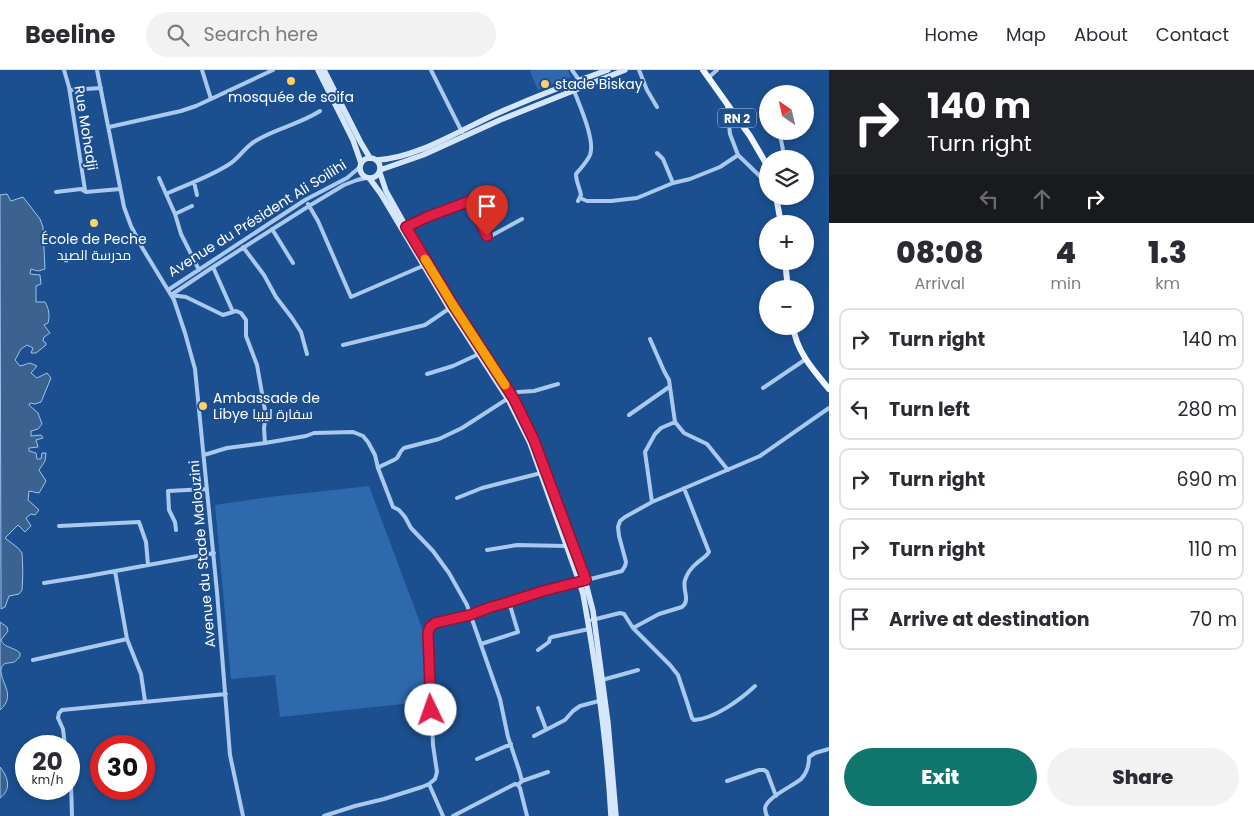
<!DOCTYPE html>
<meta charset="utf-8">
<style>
:root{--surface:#fff;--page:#f2f2f3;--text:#2b2b33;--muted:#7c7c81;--line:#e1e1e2;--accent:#0f766e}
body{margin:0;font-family:Poppins,Cairo,sans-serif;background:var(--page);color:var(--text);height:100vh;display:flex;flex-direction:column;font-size:19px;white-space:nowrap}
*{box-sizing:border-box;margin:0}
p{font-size:16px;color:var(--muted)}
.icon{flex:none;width:28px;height:28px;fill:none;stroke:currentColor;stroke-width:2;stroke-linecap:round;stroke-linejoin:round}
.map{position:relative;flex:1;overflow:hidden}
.details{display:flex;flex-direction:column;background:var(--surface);width:425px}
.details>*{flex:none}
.top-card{background:#202124;color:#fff;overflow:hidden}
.needle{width:32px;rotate:326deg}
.tools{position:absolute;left:759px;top:15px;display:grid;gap:10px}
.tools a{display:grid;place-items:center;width:55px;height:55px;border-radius:50%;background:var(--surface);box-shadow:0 2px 8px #0003;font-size:25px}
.speed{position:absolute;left:15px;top:665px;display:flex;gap:10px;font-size:25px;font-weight:700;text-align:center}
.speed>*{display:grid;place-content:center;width:65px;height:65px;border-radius:50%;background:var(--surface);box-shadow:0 2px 8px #0003;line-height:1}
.speed small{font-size:12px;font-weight:400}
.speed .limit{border:8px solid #d22;background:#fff;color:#111}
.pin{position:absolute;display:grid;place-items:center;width:42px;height:42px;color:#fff;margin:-51px -21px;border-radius:50% 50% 50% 0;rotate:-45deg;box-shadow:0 0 5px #0007}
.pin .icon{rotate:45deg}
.me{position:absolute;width:55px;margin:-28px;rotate:357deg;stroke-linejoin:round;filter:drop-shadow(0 0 4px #0008)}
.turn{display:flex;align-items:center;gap:18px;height:105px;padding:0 15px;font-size:22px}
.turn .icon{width:65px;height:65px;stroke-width:2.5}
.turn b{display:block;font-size:35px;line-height:42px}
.lanes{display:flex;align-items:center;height:48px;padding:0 15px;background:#0003;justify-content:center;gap:25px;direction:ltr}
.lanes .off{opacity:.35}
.eta{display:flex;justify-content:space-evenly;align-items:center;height:85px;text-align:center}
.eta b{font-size:30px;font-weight:800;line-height:35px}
.cta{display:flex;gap:10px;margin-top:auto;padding:10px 15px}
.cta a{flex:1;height:58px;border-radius:30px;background:var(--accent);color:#fff;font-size:20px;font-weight:800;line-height:58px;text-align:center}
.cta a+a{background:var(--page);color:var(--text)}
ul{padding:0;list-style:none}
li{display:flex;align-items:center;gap:15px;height:62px;margin:0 10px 8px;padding:0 5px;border:2px solid var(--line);border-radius:10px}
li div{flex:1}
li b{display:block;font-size:19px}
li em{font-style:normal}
header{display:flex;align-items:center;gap:30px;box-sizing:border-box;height:70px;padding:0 25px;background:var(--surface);border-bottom:1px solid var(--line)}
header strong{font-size:24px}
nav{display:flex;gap:28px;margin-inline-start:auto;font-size:18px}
.search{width:350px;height:45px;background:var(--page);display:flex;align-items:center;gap:12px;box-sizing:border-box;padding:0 18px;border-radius:28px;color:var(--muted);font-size:19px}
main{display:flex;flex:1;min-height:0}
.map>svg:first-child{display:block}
</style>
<header>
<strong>Beeline</strong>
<div class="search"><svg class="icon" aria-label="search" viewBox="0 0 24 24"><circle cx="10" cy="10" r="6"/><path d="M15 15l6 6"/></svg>Search here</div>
<nav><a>Home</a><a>Map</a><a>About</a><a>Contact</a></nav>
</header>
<main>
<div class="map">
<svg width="829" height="746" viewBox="0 0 829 746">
<rect width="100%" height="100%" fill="#1b4f8f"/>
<path fill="#2e69ad" d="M532,0H568L571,7L538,20L530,1Z
M369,416L428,574L432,631L280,647L275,605L231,609L215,435L269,427Z"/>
<path fill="#3c6290" stroke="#9cc4f0" d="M7,124L11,131L23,127L40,149L43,157L45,199L38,201L31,199L30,204L40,205L41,214L36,216V232H45C49,239 50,245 48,253L44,255L50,263L44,267L43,271L46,273V275L36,283H31L33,278L27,275L21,279L15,290L20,296L30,293L37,296L31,303L37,308L47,303L51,308L41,332L35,334L30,333L29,335L38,343L42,354L38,359L31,361V366L41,365L43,368L36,370L38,377L29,378V381L36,383L37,389H41L42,383H46L45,391L39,400L46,411L39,423L29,421L28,430L39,440L35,445L31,444L26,448L31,456L25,462L18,455L5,468L18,478L22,483C23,496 23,508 22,520L19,524L9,526L5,537L1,539L0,125Z
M0,552L7,557L8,561L1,570C4,578 14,577 20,583V586C18,589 17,590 14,592C9,594 3,591 1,599C0,613 17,625 0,640Z
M0,697C8,707 12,719 0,728Z"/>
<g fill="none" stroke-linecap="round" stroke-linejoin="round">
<path stroke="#a9c9ee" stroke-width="4" d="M64,0L69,17L85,120
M97,0L124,137L131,156L143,179L174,230L185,263L195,299L217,522L230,685L243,746
M202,0L211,29
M431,0L462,62
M572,0L579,10L581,17
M639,0L647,20L657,37
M708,8L717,0
M571,13C577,30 596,69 590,85C587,92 580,99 576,104C576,112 580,118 581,125L578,131
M70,20L101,18
M727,36L730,64L738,85L768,114
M109,57L181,41L196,36L273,0
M781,61C778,70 786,77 782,89
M657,83L663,89L673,113
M159,108L175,144L181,164L199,200
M194,112L197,125
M56,122L81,119L86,122L120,119
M166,124C186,115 209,107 228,95C240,88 244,77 257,70C277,58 300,54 320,41
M580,128L587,131H611L637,128L673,113L690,109L720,97L738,85
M308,134L318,151L351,227L425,195
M175,144L192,136
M406,157L427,147L467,132H469L476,142L485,162L489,167L522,149
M272,159L293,193
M243,177L264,205L276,227L292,248L301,262L307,284
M213,197L233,242
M168,220L305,130L347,108L360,97
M171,225L213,197L309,136L344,115L357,110L366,108
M171,225L186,227L223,245L236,241L241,243L246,250V266L257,295L266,346L264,358L265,373
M650,269L664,301L669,310L675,352L684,363L707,374L728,400
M343,275L425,255L450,238
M427,304L453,296L481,283
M763,318L806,289
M629,345L669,317
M204,385L227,378L265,373L306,366L314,363L353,362L363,366L368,372L375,385L378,398L393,437L399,440L405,447L411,458L433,481L449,503L467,535L500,629L508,667L519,700L522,711L518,715L515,714L453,746
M378,398C383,394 392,392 397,388C400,384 400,381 404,378L439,369L462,358L518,322L534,321L558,314
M457,428L482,418L541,403
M652,432L645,382L655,364L661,358L675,352
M59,456L139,452L146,472L148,495
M176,460L175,452L169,440L168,421L207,419
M487,480L517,475L566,476
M115,501L127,569L141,604L145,631
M44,513L88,506L214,483
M592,550L620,543L624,544L633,558L670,595L678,605L687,632L692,648L694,650C714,649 740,630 755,616
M633,558L659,544L682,537C691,530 682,520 685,510C687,504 692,497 697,493C701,489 706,487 709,482L684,418
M481,574L518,562L509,532
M538,580L549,572L550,568L552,567L589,559
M33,590L127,569
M602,610L638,600
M538,638L546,659
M534,666L565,650L573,641L580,636L599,631
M65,676L63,659L58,648L59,643L62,640L226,624
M477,689L511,674
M69,704L71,713L72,746
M522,711L548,702
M727,711L759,700H764L767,702L776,726
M429,714L443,746
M518,715L520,718L527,746
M324,746L355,736L384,729L422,717L429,714L435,709L437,702L433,675L428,563L430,557L435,553L470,545L491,537L509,532L543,521L622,501L625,496L626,492L619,466L618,457L620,451L625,447L652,432L760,386L829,338
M767,746C766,745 765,739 765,738C767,727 793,716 801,709C807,703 809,695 809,687L815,683L829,679"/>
<path stroke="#d6e6fa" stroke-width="5.5" d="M318,0L353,70L361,93
M324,0L361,73L370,88
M360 98a10 10 0 1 1 20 0a10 10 0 1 1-20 0Z
M377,90C417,88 460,60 498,43C534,27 571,13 608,0
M380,100L423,85L500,50L625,0
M380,103L386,121L427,194L453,235L514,329L534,371L585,510L593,541L608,653L616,746
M370,109L381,124L449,238L509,331L530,373L579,511L583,524C596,596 607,672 611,746"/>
<path stroke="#f0f6ff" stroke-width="6" d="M703,0L750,66L764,90L768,98
M776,126L781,154
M785,191L788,219
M793,256C796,281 814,301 829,319"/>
</g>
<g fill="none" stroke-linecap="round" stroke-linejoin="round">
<defs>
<path id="route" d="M431,640L428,563L430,557L435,553L470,545L491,537L509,532L543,521L586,510L534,370L514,329L453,235L406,157L427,147L467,132H469L476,142L487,166"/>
</defs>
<use href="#route" stroke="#92132f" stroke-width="12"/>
<use href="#route" stroke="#e11d48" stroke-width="9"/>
<path stroke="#f59e0b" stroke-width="9" d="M425,189L453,235L505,315"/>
</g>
<g fill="#ffd166" stroke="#1b4f8f" stroke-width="2">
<circle cx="291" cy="11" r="5"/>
<circle cx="545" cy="14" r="5"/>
<circle cx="94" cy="153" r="5"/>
<circle cx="203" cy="336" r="5"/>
</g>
<g text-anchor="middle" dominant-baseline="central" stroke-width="4" stroke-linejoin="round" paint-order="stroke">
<rect fill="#1b4f8f" stroke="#bbcadd" stroke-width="1" x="718" y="38.5" width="38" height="19" rx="4"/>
<g font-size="12" font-weight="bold" fill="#fff">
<text x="737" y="48">RN 2</text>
</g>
<g font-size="14" fill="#fff" stroke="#1b4f8f" text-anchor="start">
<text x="555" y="14">stade Biskay</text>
<text x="291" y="27" text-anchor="middle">mosquée de soifa</text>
<text x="94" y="169" text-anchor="middle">École de Peche<tspan x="94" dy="16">مدرسة الصيد</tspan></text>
<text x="213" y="328">Ambassade de<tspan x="213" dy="16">Libye سفارة ليبيا</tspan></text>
</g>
<g font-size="14" fill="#fff" stroke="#1b4f8f">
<text transform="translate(86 58) rotate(81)">Rue Mohadji</text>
<text transform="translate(257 148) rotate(-32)">Avenue du Président Ali Soilihi</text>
<text transform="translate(202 484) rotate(-95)">Avenue du Stade Malouzini</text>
</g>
</g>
</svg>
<div class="tools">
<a><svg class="needle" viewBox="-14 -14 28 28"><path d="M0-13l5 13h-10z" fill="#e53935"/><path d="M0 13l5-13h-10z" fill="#7c7c81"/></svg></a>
<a><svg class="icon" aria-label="layers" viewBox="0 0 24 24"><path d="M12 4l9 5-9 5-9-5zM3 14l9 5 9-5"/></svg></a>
<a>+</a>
<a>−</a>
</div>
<div class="speed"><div>20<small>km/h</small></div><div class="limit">30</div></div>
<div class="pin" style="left:487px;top:166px;background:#d93025"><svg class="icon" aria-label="arrive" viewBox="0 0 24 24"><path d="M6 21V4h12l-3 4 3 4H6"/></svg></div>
<svg class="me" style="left:431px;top:640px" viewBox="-20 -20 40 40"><circle r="19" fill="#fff"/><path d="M0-13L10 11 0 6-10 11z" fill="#e11d48"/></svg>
</div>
<section class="details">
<div class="top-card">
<div class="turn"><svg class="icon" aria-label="right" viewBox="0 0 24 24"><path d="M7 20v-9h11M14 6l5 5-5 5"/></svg><div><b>140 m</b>Turn right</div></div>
<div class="lanes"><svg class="icon off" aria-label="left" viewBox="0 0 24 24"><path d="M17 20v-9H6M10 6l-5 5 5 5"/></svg><svg class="icon off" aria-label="ahead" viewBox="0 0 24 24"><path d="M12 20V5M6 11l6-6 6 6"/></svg><svg class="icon" aria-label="right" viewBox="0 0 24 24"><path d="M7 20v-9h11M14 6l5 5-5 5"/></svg></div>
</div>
<div class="eta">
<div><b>08:08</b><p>Arrival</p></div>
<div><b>4</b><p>min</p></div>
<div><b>1.3</b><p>km</p></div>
</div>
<ul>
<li><svg class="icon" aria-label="right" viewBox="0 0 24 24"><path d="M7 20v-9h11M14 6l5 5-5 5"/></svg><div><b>Turn right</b></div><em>140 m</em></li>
<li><svg class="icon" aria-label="left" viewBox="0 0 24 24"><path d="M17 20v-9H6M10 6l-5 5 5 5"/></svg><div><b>Turn left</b></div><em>280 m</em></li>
<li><svg class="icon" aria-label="right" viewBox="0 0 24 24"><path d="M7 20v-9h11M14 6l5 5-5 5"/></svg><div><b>Turn right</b></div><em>690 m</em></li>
<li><svg class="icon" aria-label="right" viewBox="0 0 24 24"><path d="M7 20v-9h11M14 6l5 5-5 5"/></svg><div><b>Turn right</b></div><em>110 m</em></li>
<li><svg class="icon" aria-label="arrive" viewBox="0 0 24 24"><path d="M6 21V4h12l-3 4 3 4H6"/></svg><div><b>Arrive at destination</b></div><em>70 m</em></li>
</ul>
<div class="cta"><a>Exit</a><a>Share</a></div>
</section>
</main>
